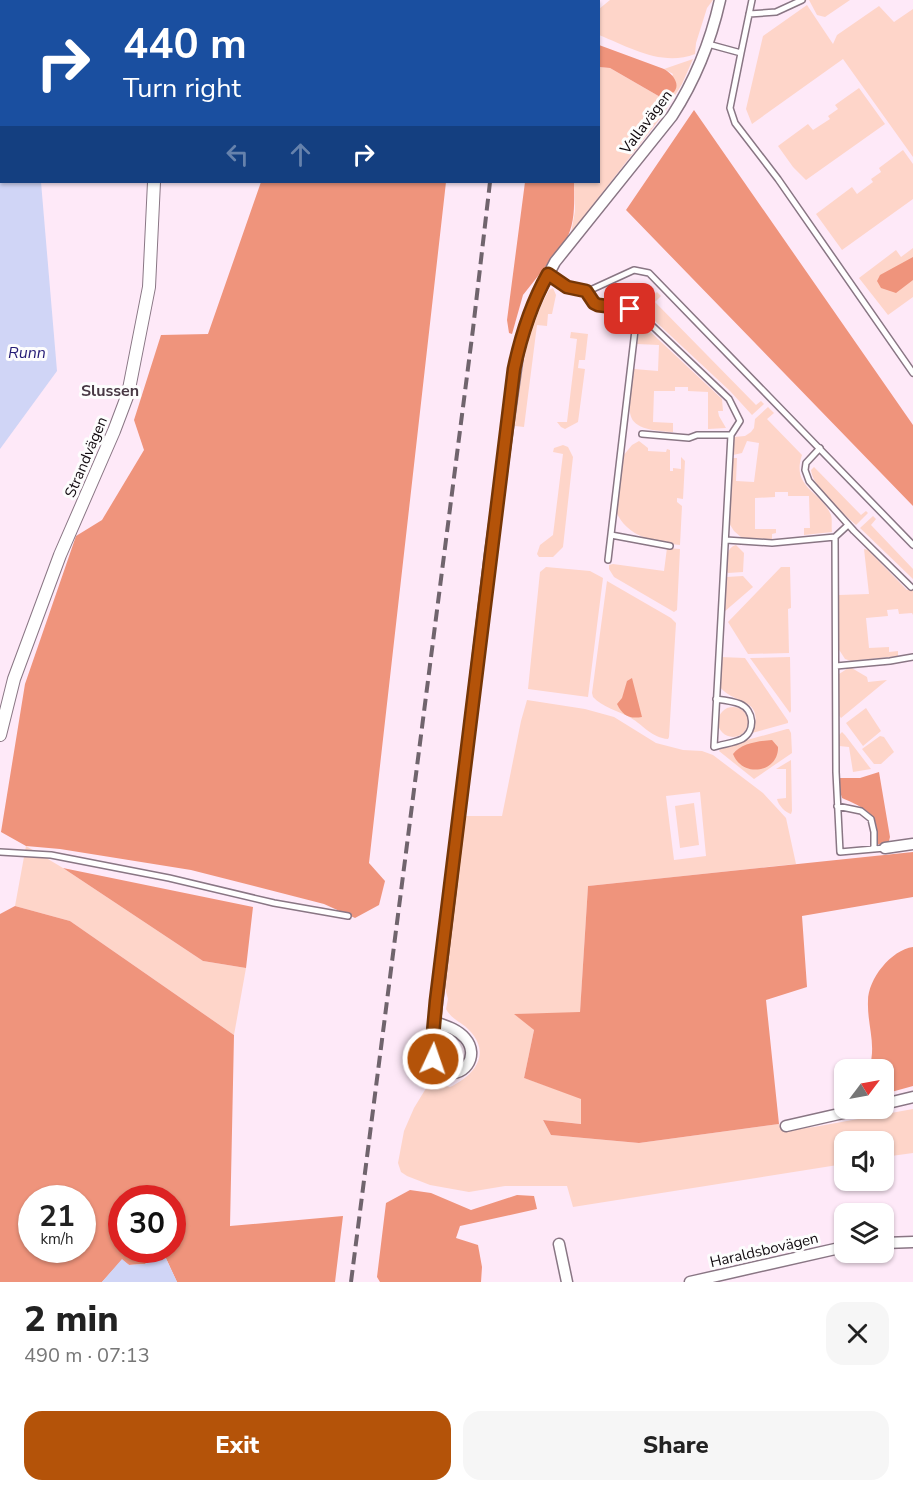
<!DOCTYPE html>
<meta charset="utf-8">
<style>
:root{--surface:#fff;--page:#f6f6f6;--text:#222;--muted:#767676;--accent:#b45309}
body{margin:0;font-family:"Nunito Sans",sans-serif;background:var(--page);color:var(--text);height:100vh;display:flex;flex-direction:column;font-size:22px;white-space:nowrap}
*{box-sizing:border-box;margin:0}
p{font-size:20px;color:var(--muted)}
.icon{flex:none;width:33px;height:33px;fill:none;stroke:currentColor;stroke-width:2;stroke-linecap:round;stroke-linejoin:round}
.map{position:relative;height:1282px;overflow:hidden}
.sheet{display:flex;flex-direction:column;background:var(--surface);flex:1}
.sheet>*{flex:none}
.guide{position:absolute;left:0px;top:0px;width:600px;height:183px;box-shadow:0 2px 4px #0004;background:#1a4fa0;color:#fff;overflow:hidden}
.needle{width:39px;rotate:58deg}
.tools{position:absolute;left:834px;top:1059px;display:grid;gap:12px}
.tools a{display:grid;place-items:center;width:60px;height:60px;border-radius:12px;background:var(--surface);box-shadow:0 2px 4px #0004;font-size:30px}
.speed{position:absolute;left:18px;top:1185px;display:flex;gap:12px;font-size:30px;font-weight:700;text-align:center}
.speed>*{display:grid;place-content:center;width:78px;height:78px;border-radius:50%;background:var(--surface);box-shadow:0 2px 4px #0004;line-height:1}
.speed small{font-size:15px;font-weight:400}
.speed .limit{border:9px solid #d22;background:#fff;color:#111}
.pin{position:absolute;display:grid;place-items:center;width:51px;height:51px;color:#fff;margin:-26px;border-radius:12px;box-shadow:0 3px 9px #0006}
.me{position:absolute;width:66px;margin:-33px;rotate:3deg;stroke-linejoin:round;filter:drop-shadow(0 0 4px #0008)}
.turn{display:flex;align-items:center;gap:21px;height:126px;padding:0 24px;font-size:27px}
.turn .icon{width:78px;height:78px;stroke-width:2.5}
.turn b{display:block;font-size:42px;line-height:51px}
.lanes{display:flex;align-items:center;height:57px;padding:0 24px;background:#0003;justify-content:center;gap:30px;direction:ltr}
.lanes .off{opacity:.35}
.round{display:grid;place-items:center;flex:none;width:63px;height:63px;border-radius:18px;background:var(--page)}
.headline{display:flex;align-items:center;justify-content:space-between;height:102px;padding:0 24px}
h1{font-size:36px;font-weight:800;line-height:45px}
.cta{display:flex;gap:12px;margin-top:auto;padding:12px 24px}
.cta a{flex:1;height:69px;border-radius:18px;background:var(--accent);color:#fff;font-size:24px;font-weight:800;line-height:69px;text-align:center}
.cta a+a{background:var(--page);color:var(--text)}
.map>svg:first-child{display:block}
</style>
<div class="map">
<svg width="913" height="1282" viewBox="0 0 913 1282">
<rect width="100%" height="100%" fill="#fee9f8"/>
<path fill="#fed5c9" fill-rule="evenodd" d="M610,0H713L707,8L696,43L695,54C662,67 629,47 599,35V9Z
M809,0H850L825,17L817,15Z
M807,5L833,44L837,35L879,6L894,22L913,9V157L843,59L752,124L746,109L763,36Z
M693,59L682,84L662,116L571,233L575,211L574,182H598L599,67L610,68L662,98L673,74L664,69Z
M859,88L885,124L806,180L793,167L778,146L808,124L813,130L830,119L828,116L838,109L835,105Z
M903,150L913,164V199L842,250L816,214L852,187L857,194L873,182L871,179L881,172L879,168Z
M913,248V297L888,315L859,278L896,250L901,257Z
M553,288L556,295L552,314H548L547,326L537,325L524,427L515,426C519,379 526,332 549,290Z
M657,292L661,296L655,302L756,405L761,401L764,404L752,415L730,391L640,307Z
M640,325H643L722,399L723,411H718L719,416L726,428L708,429V392L688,391V387H675V391H654L653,422L673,423V432C618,429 629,415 634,369L658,371L659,345L637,344Z
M571,332L588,334L585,360H579L578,368L585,369L578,422L565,429L561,427L557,422H567L577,339L570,338Z
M768,407L774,413L767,419L802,455C791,487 820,491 830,513C833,517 831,526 832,532L804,535V528H810L809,496H788V492H775V497L755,498V529H776V533L772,534V539L742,538L734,531L729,523L733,458H737L736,481L754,482L759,443L747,441L742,453L733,455L734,437L745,436L751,432L754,428L755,419Z
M639,441L648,448V451L666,452L667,449L670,450V471H673V468L681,469V457L685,461L683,499L677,498V502L682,506L680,545C655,542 626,537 616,511L623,456L632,445Z
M563,445L568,447L573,457L563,547L553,557H539L537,554L540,545L553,535L563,454L553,452L554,448Z
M814,467L861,515L866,511L868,513L856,525C843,513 813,488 811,470Z
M873,516L876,519L871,525L913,569V579L860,528Z
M736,545L744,553L743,572L728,573L726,571C727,562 725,548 736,545Z
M667,548L680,549L677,610L674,612L614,577L609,569V565L613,564L664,571Z
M864,549L868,550L907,590L913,589V615L912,613L899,614L898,609L887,610L888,616L866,618L869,648L889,647V652L898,651V656L851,661L845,659L838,648L839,595L869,594Z
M546,567L590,571L603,578L588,697L528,689L540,572Z
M781,567H790L791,608L788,609L789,653L748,654L728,622Z
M743,576L753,587L724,612L726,577Z
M607,581L671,618L676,623L669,737L668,739C652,738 643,725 631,718C619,711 602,707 593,697L592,693Z
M720,657L745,658L788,721V723L752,733C766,697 735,706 720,687Z
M790,657L791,711L790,713L750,658Z
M850,667L867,677L868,682L887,680L841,718L838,714L839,674Z
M527,700L585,709L614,717L656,743L683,750L702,751L713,755L763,793L786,818L796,864L588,886L580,1013L515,1014L534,1030L524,1078L581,1098L582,1124L543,1120L551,1135L639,1143L779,1124L783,1130L814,1127L913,1109V1153L884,1157V1142H844V1164L573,1207L567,1186H505L469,1192L430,1185L407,1176L401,1172L398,1163L404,1131L414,1108L428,1085L426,1080L450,1087C473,1076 492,1055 470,1031C462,1022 452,1020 446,1009L448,999L443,981L464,816H502L521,721ZM700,792L706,856L674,860L666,796Z
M718 722a15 15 0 1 1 30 0a15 15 0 1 1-30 0Z
M866,708L881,731L863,746L846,723Z
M787,729H789L791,733L792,753L754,779L719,751L722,747Z
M842,732L845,735L871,769L853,772L849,747L839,746L838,736Z
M880,736L884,737L894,752L881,764H874L862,749Z
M791,760L792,811L791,814C786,813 778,805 777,799L786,798V769H776Z
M694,803L699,845L680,848L675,806Z
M26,846L63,868L203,961L246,968L234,1035L70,921L15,906Z"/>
<path fill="#ef947c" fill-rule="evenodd" d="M599,45L664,69C679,78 683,93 662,98L610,68L599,67Z
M694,110L913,425V506L626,210Z
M261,182H446L369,863L385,881L379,905L355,918L324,904L191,870L60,849L26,846L1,832L25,684L76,536L102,520L144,450L134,420L161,335L208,334Z
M525,182H574C574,203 576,223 565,242L523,295L512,334L509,333L507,320Z
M913,257V280L896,293L881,288L877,281L880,275Z
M632,678L642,717C629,719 623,716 617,704L622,698L627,681Z
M772,740L778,747C779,772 743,779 733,754C741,743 759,741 772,740Z
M879,772L890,837L888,845L878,844C876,837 877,831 876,824C873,810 853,803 842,798L839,788L840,778H860Z
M913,852V897L802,916L807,987L766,1000L779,1124L639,1143L551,1135L543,1120L581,1124V1099L524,1078L534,1030L514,1014L580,1012L588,886Z
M63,868L253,907L246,968L203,961Z
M15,906L70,921L234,1035L230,1226L343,1216L335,1282H177L163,1252L145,1264L129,1265L122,1260L102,1282H0V914ZM32,1198H82V1250H32ZM122,1198H172V1250H122Z
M913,947V1086L884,1094V1070L869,1069C877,1044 867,1026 868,1001C868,979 891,950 913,947Z
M410,1190L431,1193L471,1210L517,1195L534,1196L537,1209L460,1226L456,1238L478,1245L482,1267L481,1282H380L377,1277L386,1203Z"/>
<path fill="#d0d5f6" d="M0,0H53L2,2V182H41L57,371L0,449Z
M163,1252L177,1282H102L122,1259L129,1265L145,1264Z"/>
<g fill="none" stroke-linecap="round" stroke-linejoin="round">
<defs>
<path id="service" d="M749,14L776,12L802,0
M708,44L741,53L730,108L735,123L778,179L913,373
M741,53L752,0
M548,274L567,287L586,292L634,270L649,273L913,545
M586,292L594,303L630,309L644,318L729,399L740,421L731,435H697L689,438L642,434
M820,448L806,463L805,470L809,481L854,531L911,587
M611,535L670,546
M835,537L836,772L840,852L885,848
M726,540L772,543L835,537L848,525
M608,560L637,313
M836,666L890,661L913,657
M716,699C724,700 733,701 740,704C754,710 756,731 742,739C734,743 723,744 714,747L731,435
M837,806L861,811L871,819L874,832V849
M0,852L51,855L169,878L274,903L348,916"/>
<path id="minor" d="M885,848L913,844
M435,1022C446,1026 457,1029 465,1038C481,1056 463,1081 441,1071L433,1059L432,1045L490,555L519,347L535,300L555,262L672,116C694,82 711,40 720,0
M884,1104L913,1097
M786,1126L865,1108
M884,1243L913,1242
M559,1244L567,1282
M690,1282L844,1247"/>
<path id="tertiary" d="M491,0L495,2
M203,2L204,0
M585,2L587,0
M0,735L14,679L60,555L114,431L128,394L149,287L154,182"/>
</defs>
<use href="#service" stroke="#897684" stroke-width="8"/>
<use href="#minor" stroke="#897684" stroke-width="13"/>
<use href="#tertiary" stroke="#897684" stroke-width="14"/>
<use href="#service" stroke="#fff" stroke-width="5"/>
<use href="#minor" stroke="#fff" stroke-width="10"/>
<use href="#tertiary" stroke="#fff" stroke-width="12"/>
<path stroke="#70646d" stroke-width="4" stroke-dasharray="12 6" stroke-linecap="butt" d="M507,2L508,0
M351,1282L473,329L490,182"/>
</g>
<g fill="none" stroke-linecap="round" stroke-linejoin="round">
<defs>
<path id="route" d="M433,1059L432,1045L436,1001L514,369C521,336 531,304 548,274L567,287L586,291L594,303L598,305L630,309"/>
</defs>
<use href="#route" stroke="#753606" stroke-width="15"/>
<use href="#route" stroke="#b45309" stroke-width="10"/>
</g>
<g text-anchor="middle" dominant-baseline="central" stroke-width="6" stroke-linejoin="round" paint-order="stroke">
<g font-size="15" fill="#10090e" stroke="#fdfdfd">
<text transform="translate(646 122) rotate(-53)">Vallavägen</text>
<text transform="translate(86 457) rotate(-67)">Strandvägen</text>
<text transform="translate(764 1250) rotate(-13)">Haraldsbovägen</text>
</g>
<g font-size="16" font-style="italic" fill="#241b75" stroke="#fdfdfd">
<text x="27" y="353">Runn</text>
</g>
<g font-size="16" font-weight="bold" fill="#483844" stroke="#fdfdfd">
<text x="110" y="391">Slussen</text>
</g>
</g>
</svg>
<div class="tools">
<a><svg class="needle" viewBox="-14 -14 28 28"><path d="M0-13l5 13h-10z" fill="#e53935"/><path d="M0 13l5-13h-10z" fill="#767676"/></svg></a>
<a><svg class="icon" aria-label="sound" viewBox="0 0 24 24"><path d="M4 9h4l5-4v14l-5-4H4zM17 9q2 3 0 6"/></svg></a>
<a><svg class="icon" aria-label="layers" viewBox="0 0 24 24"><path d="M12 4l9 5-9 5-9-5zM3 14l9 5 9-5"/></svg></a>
</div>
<div class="speed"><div>21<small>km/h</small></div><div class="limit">30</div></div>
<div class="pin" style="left:630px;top:309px;background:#d93025"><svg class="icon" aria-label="arrive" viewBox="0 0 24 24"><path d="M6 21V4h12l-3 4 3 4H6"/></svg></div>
<svg class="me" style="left:433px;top:1059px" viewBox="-20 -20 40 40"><circle r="17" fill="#b45309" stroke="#fff" stroke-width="3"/><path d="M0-11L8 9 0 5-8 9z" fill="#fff"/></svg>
<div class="guide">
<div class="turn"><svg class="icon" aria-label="right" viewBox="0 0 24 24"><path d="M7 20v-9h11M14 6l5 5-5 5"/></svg><div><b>440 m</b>Turn right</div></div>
<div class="lanes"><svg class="icon off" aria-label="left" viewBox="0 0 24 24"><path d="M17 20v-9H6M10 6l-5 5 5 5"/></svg><svg class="icon off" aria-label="ahead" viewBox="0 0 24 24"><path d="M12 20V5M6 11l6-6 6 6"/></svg><svg class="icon" aria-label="right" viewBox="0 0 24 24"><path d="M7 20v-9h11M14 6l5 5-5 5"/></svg></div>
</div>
</div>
<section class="sheet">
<div class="headline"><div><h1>2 min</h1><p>490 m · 07:13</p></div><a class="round"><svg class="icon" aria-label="close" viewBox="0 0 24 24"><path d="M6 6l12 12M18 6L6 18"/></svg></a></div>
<div class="cta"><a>Exit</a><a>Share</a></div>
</section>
